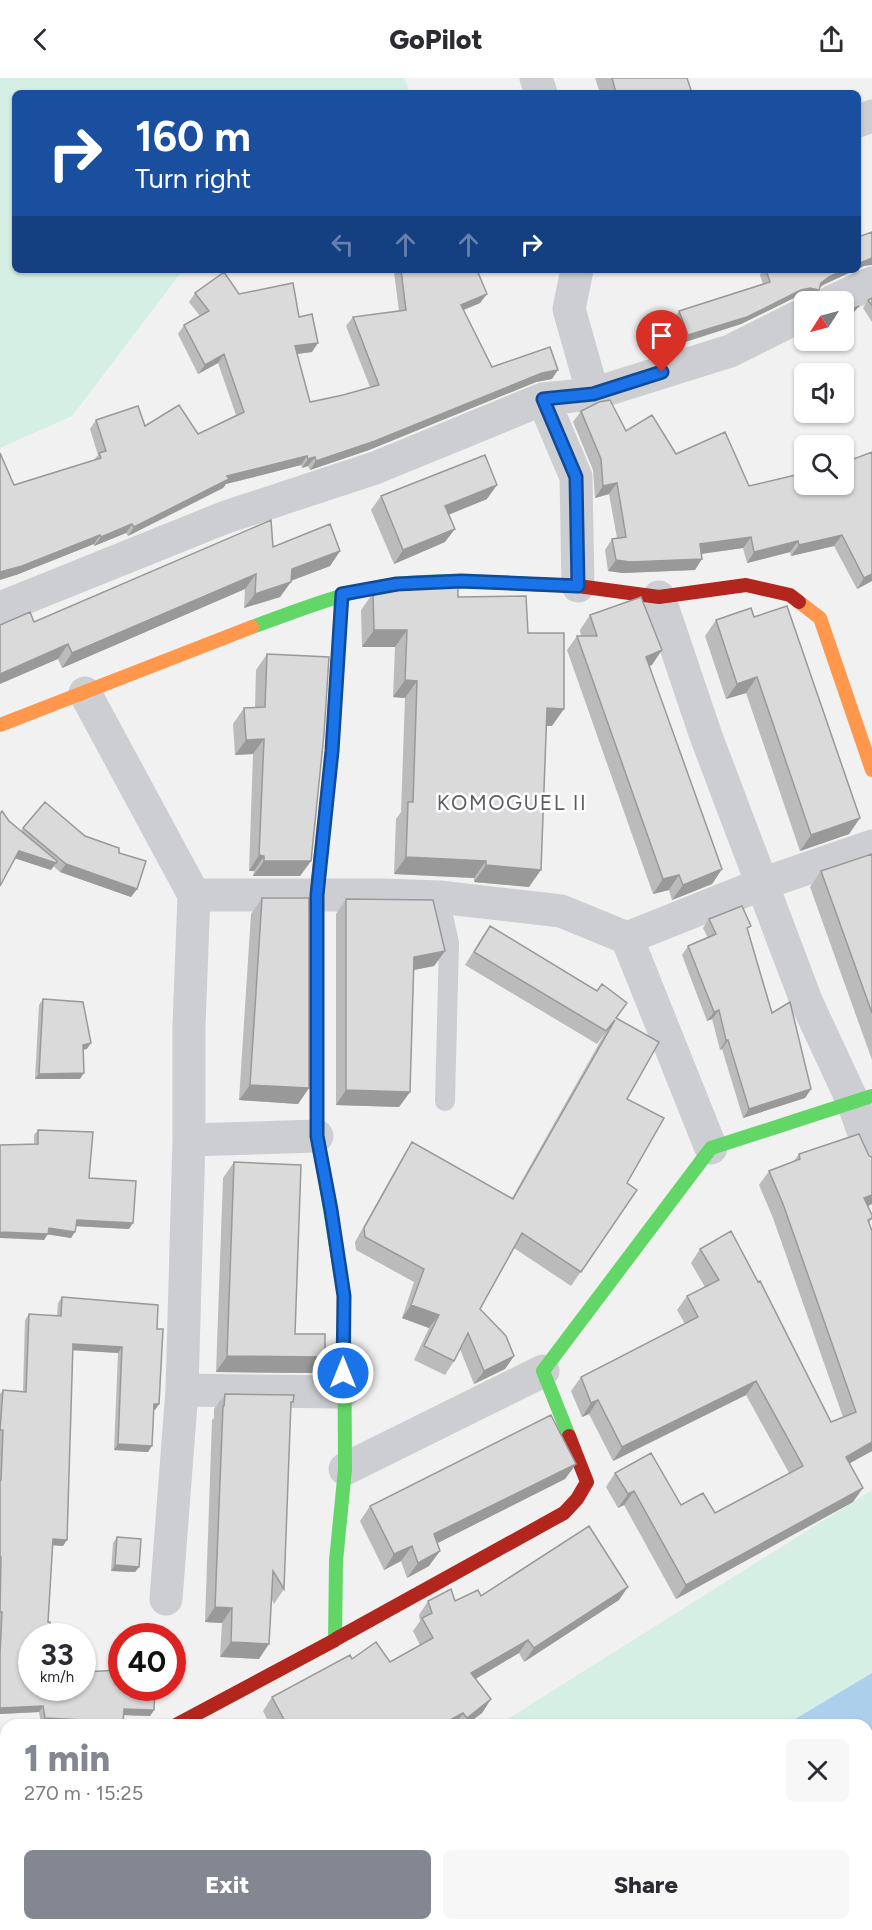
<!DOCTYPE html>
<meta charset="utf-8">
<style>
:root{--surface:#fff;--page:#f7f7f7;--text:#2b2b33;--muted:#7c7c81;--accent:#838791}
body{margin:0;font-family:Figtree,sans-serif;background:var(--page);color:var(--text);height:100vh;display:flex;flex-direction:column;font-size:22px;white-space:nowrap}
*{box-sizing:border-box;margin:0}
p{font-size:20px;color:var(--muted)}
.icon{flex:none;width:33px;height:33px;fill:none;stroke:currentColor;stroke-width:2;stroke-linecap:round;stroke-linejoin:round}
.map{position:relative;flex:1;overflow:hidden}
.panel{position:absolute;left:0px;top:1641px;width:873px;height:212px;display:flex;flex-direction:column;background:var(--surface);border-radius:18px 18px 0 0;box-shadow:0 2px 4px #0004}
.panel>*{flex:none}
.hud{position:absolute;left:12px;top:12px;width:849px;height:183px;border-radius:9px;box-shadow:0 2px 4px #0004;background:#1a4fa0;color:#fff;overflow:hidden}
.needle{width:39px;rotate:234deg}
.buttons{position:absolute;left:794px;top:213px;display:grid;gap:12px}
.buttons a{display:grid;place-items:center;width:60px;height:60px;border-radius:9px;background:var(--surface);box-shadow:0 2px 4px #0004;font-size:30px}
.speed{position:absolute;left:18px;top:1545px;display:flex;gap:12px;font-size:30px;font-weight:700;text-align:center}
.speed>*{display:grid;place-content:center;width:78px;height:78px;border-radius:50%;background:var(--surface);box-shadow:0 2px 4px #0004;line-height:1}
.speed small{font-size:15px;font-weight:400}
.speed .limit{border:9px solid #d22;background:#fff;color:#111}
.pin{position:absolute;display:grid;place-items:center;width:51px;height:51px;color:#fff;margin:-62px -26px;border-radius:50% 50% 50% 0;rotate:-45deg;box-shadow:0 0 6px #0007}
.pin .icon{rotate:45deg}
.me{position:absolute;width:66px;margin:-33px;rotate:0deg;stroke-linejoin:round;filter:drop-shadow(0 0 4px #0008)}
.turn{display:flex;align-items:center;gap:21px;height:126px;padding:0 24px;font-size:27px}
.turn .icon{width:78px;height:78px;stroke-width:2.5}
.turn b{display:block;font-size:42px;line-height:51px}
.lanes{display:flex;align-items:center;height:57px;padding:0 24px;background:#0003;justify-content:center;gap:30px;direction:ltr}
.lanes .off{opacity:.35}
.round{display:grid;place-items:center;flex:none;width:63px;height:63px;border-radius:9px;background:var(--page)}
.overview{display:flex;align-items:center;justify-content:space-between;height:102px;padding:0 24px}
h1{font-size:36px;font-weight:800;line-height:45px;color:var(--accent)}
.cta{display:flex;gap:12px;margin-top:auto;padding:12px 24px}
.cta a{flex:1;height:69px;border-radius:9px;background:var(--accent);color:#fff;font-size:24px;font-weight:800;line-height:69px;text-align:center}
.cta a+a{background:var(--page);color:var(--text)}
header{display:flex;justify-content:space-between;align-items:center;height:78px;padding:0 24px;background:var(--surface);font-size:27px;font-weight:800}
.map>svg:first-child{display:block}
</style>
<header><svg class="icon" aria-label="back" viewBox="0 0 24 24"><path d="M15 5l-7 7 7 7"/></svg>GoPilot<svg class="icon" aria-label="share" viewBox="0 0 24 24"><path d="M12 15V3M7 8l5-5 5 5M5 13v7h14v-7"/></svg></header>
<div class="map">
<svg width="872" height="1852" viewBox="0 0 872 1852">
<rect width="100%" height="100%" fill="#f1f1f1"/>
<path fill="#d6efe5" d="M0,0H404L410,15H15V192H183L72,338L0,370Z
M872,1412V1595L785,1647H498Z
M181,1846H445V1847L435,1852H172Z"/>
<path fill="#acd0eb" d="M872,1595V1852H435L445,1846H867V1647H785Z"/>
<g fill="none" stroke-linecap="round" stroke-linejoin="round">
<path stroke="#ccced2" stroke-width="20" d="M439,819L449,865L445,1023"/>
<path stroke="#ccced2" stroke-width="33" d="M536,0L541,15
M858,43L872,38
M577,192L569,231L593,316
M831,224L872,205
M543,321L593,316L730,273L804,236
M659,519L706,658L762,806L807,925L853,1024L872,1078
M0,530L226,439L375,390L543,321L576,399L578,508
M85,615L194,817L189,947V1062L182,1312L166,1521
M194,817H383L439,819L561,833L627,860L762,806L872,768
M627,860L711,1070
M189,1062L317,1058
M182,1312L343,1314
M345,1391L543,1293"/>
<path stroke="#63d668" stroke-width="14" d="M252,549C300,532 347,512 398,506C442,501 487,504 531,506
M324,1095L344,1218L345,1391L336,1483L335,1562
M569,1358L543,1293L711,1070L872,1018"/>
<path stroke="#ff974d" stroke-width="14" d="M799,524L820,540L872,692
M0,647L252,549
M319,794L332,673L342,517"/>
<path stroke="#b3261e" stroke-width="14" d="M531,506L578,508L659,519L746,507L790,517L799,524
M319,794L317,817V1058L324,1095
M336,1561L564,1435L577,1421L587,1404L569,1358
M176,1647L335,1562"/>
</g>
<path fill="#bbbbbc" d="M595,0H687L692,15H600Z
M395,192H477L487,216L480,225L463,232L492,289L552,301L536,304L369,372L310,392L308,388L302,390L301,387L226,406L223,410L128,458L126,455L94,468V466L16,497L14,407L94,382L98,377L90,351L96,342L198,356L236,337L218,285L198,296L178,256L184,247L200,238L189,224L195,215L239,216L299,239L312,274L297,276L310,324L343,317L370,309L346,248L353,239L399,233L394,194Z
M763,192H855L823,207L819,210L813,220L805,217L796,219L741,246L682,265L674,240L679,233L763,206L760,197Z
M872,220V244L863,230L868,222Z
M581,333L749,408L804,406L872,374V503L857,511L834,468L791,478L790,474L747,485L743,470L702,476L695,492L623,495L608,493L605,472L612,461L617,460L609,416L595,420L593,392L573,344Z
M381,418L487,421L449,436L445,464L394,486L371,432Z
M273,469L340,473L330,488L291,503L280,519L244,530L245,511L62,590L58,581L34,544Z
M437,509L528,555L552,648H547L529,809L474,804V800L394,796L396,741L401,734L405,620L393,619L395,569H362L361,532L373,515Z
M590,537L652,587L649,588L722,791L712,806L672,822L669,812L653,816L567,572L577,558H581L580,552Z
M754,539L860,740L849,756L800,773L746,615L726,621L705,558L716,542Z
M267,576L311,783L300,798H253L254,793H249L253,676L235,677L233,646L244,630H255L256,592Z
M45,724L85,758L119,775L137,811L131,819L60,794L53,788L51,792L15,780L9,743L21,753Z
M872,776V982L810,809L821,793Z
M262,820L309,1010L298,1026L239,1022L251,836Z
M346,821L445,873L434,888L414,892L410,1014L399,1029L336,1027V836Z
M709,841L748,852L772,935L811,1011L805,1020L743,1040L722,971L720,972L712,941L707,943L682,877L688,868L708,860L703,850Z
M490,848L616,940L627,1021V1105L637,1112L571,1208L514,1170L480,1231L514,1278L505,1291L474,1306L460,1271L454,1283L445,1297L414,1282L429,1250L402,1240L414,1204L356,1172L355,1164L403,1078L412,1064L512,1120L605,955L597,966L465,887L481,861Z
M43,921L87,971L83,972L80,1001H35L39,927Z
M38,1052L89,1100L129,1151L76,1148L71,1160L48,1156L44,1162L34,1066V1057Z
M799,1076L869,1078L872,1079V1126L868,1128L872,1141L869,1145L872,1373L849,1385L853,1424L676,1521L624,1427L618,1430L606,1409L615,1395L681,1427L715,1435L789,1395L746,1317L613,1383L589,1336L582,1339L571,1313L581,1299L685,1246L677,1232L687,1218L705,1209L691,1185L700,1171L831,1344L843,1339L773,1140L759,1107L769,1093L793,1084Z
M234,1084L295,1256L314,1295L216,1294L223,1100Z
M62,1219L157,1251L159,1326L155,1332L154,1331L148,1374L114,1372L118,1275L73,1272L63,1468L53,1467L32,1610L154,1632L150,1638L123,1637V1644L121,1647L41,1646L39,1634L0,1636V1316L3,1312L23,1313L25,1242L29,1236L57,1238L58,1225Z
M225,1316L291,1327L284,1511L274,1526L272,1522L259,1581L220,1579L222,1545L205,1544L212,1342L214,1340V1331Z
M576,1386L565,1401L437,1465L429,1488L407,1500L401,1483L384,1492L360,1443L370,1428Z
M117,1459L139,1489L135,1494L111,1493L113,1465Z
M481,1518L619,1522L524,1584L519,1575L475,1601L491,1621L482,1635L466,1647H270L263,1633L272,1619L352,1581L390,1584L420,1567L413,1553L420,1543L419,1537L428,1523H455Z"/>
<path fill="#999" d="M870,180H872V187L864,188L858,191V186Z
M844,192H855L823,207L817,212H819L813,220L805,217L796,219L741,246L682,265L688,257L801,212L821,205L829,199Z
M487,216L480,225L454,236L461,227Z
M859,228L855,233L843,242V240Z
M318,265L312,274L289,277L295,268Z
M224,276L218,285L198,296L205,287Z
M558,292L552,301L536,304L369,372L310,392L316,383L542,295Z
M307,378L301,387L226,406L223,410L128,458L134,449L227,398Z
M315,379L308,388L302,390L308,381Z
M617,405L609,416L595,420L603,408Z
M497,407L487,421L436,442L445,428Z
M132,446L126,455L94,468L101,459Z
M455,451L445,464L394,486L403,472Z
M100,457L94,466L16,497L0,502V494Z
M842,457L834,468L791,478L799,467Z
M751,459L743,470L692,477L700,466Z
M798,463L790,474L747,485L754,474Z
M340,473L330,488L282,506L292,491Z
M702,481L695,492L623,495L608,493L616,482Z
M256,496L245,511L62,590L72,575Z
M872,496V503L857,511L864,500Z
M291,504L280,519L244,530L255,516Z
M374,552H407L395,569H362Z
M68,566L58,581L0,606V596Z
M662,572L652,587L635,593L646,579Z
M757,599L746,615L726,621L737,606Z
M405,602L417,603L405,620L393,619Z
M547,630L564,631L552,648L535,647Z
M264,661L253,676L235,677L246,662Z
M860,740L849,756L800,773L811,757Z
M19,773L56,785L51,792L14,780Z
M259,777L264,778L254,793H249Z
M406,779L486,783L474,800L394,796Z
M264,783H311L300,798H253Z
M66,786L137,811L131,819L60,794Z
M486,787L541,792L529,809L474,804Z
M722,791L712,806L672,822L683,807Z
M679,797L669,812L653,816L663,801Z
M445,873L434,888L403,894L414,879Z
M719,932L712,941L707,943L714,934Z
M726,962H728L722,971L720,972Z
M91,965L87,971L79,972L83,967Z
M84,995L80,1001H35L39,996Z
M250,1007L309,1010L298,1026L239,1022Z
M811,1011L805,1020L743,1040L749,1031Z
M346,1012L410,1014L399,1029L336,1027Z
M872,1117V1126L855,1134L864,1120Z
M77,1142L133,1145L129,1151L73,1148Z
M49,1150L75,1154L71,1160L45,1156Z
M0,1154L48,1156L44,1162L0,1160Z
M411,1227L439,1237L429,1250L402,1240Z
M73,1266L122,1269L118,1275L69,1272Z
M227,1278L325,1279L314,1295L216,1294Z
M514,1278L505,1291L474,1306L484,1293Z
M756,1303L746,1317L613,1383L622,1369Z
M598,1322L589,1336L582,1339L591,1325Z
M154,1326H159L155,1332L150,1331Z
M872,1364V1373L836,1393L846,1379Z
M118,1366L152,1368L148,1374L114,1372Z
M576,1386L565,1401L424,1472L434,1456Z
M863,1410L853,1424L676,1521L686,1507Z
M634,1413L624,1427L618,1430L628,1416Z
M53,1461L67,1462L63,1468L49,1467Z
M412,1468L401,1483L384,1492L394,1476Z
M440,1473L429,1488L407,1500L418,1485Z
M115,1487L139,1489L135,1494L111,1493Z
M628,1509L619,1522L524,1584L534,1570Z
M215,1529L232,1530L222,1545L205,1544Z
M528,1562L519,1575L462,1609L471,1595Z
M231,1564L269,1566L259,1581L220,1579Z
M491,1621L482,1635L466,1647H463L467,1640Z
M43,1628L39,1634L0,1636V1630Z
M124,1631L154,1632L150,1638L120,1637Z
M463,1635L455,1647H441Z
M45,1640L123,1644L121,1647L41,1646Z"/>
<path fill="#dadadb" stroke="#999" stroke-width="1.5" d="M612,0H687L692,15H616Z
M872,154V180L858,186V159Z
M401,192H477L487,216L461,227L492,289L550,269L558,292L542,295L375,363L316,383L315,379L308,381L307,378L227,398L229,401L134,449L132,446L101,459L100,457L22,488L0,494V375L14,407L101,380L99,375L106,373L96,342L138,328L145,348L179,327L198,356L244,334L224,276L205,287L184,247L209,233L195,215L224,194L239,216L293,205L299,239L312,236L318,265L295,268L310,324L343,317L379,307L353,239L406,232Z
M766,192H844L829,199L821,205L819,212L810,210L801,212L747,239L688,257L679,233L770,204Z
M872,220V228L868,222Z
M859,228L843,240V235Z
M610,322L626,353L652,337L676,376L725,354L749,408L804,395V406H843V385L872,374V496L864,500L842,457L799,467L798,463L754,474L751,459L700,466L702,481L630,484L616,482L612,461L626,459L617,405L603,408L601,381L581,333L599,324Z
M485,377L497,407L445,428L455,451L403,472L381,418Z
M271,442L273,469L330,446L340,473L292,491L291,504L255,516L256,496L72,575L68,566L0,596V547L30,534L34,544Z
M437,507V509H458V519L526,518L528,555H564V631L547,630L541,792L486,787V783L406,779L408,724H413L417,603L405,602L407,552H374L373,515L411,508Z
M641,519L662,572L646,579L722,791L683,807L679,797L663,801L577,558H597L590,537Z
M787,528L860,740L811,757L757,599L737,606L716,542L751,530L754,539Z
M267,576L329,579L324,656L311,783H264V778L259,777L264,661L246,662L244,630L265,629Z
M45,724L85,758L119,770V775L146,783L137,811L66,786L23,750Z
M2,733L9,743L57,783L56,785L19,773L0,808V736Z
M872,776V935L821,793Z
M262,820H309V1010L250,1007Z
M346,821L433,822L445,873L414,879L410,1014L346,1012Z
M742,828L751,848L747,850L772,935L790,924L811,1011L749,1031L728,962H726L719,932L714,934L688,868L716,856L709,841Z
M490,848L597,913L602,906L627,925L616,940L659,964L627,1021L664,1040L627,1105L637,1112L581,1194L522,1155L480,1231L506,1258L514,1278L484,1293L468,1255L454,1283L424,1268L439,1237L411,1227L424,1191L365,1159L364,1150L412,1064L513,1121L615,942L606,953L474,874Z
M43,921L83,924L91,965L83,967L84,995L39,996Z
M38,1052L93,1054L89,1100L136,1103L133,1145L77,1142L75,1154L49,1150L48,1156L0,1154V1067L38,1066Z
M859,1056L869,1078L872,1079V1117L864,1120L872,1137V1140L868,1142L872,1153V1364L846,1379L863,1410L686,1507L634,1413L628,1416L615,1395L651,1375L681,1427L703,1415L715,1435L803,1388L756,1303L622,1369L598,1322L591,1325L581,1299L698,1239L687,1218L719,1202L700,1171L731,1153L758,1204L760,1203L831,1344L856,1334L783,1126L769,1093L800,1081L799,1076Z
M234,1084L301,1087L295,1256H325V1279L227,1278Z
M62,1219L158,1227L157,1251H163L159,1326H154L152,1368L118,1366L122,1269L73,1266L67,1462L53,1461L48,1544H50V1558H32V1610H82V1594L122,1592V1610H155L154,1632L124,1631L123,1644L45,1640L43,1628L0,1630V1577L2,1534H0L1,1479H0V1402H1L3,1352H0L3,1312L26,1314L29,1236L61,1238Z
M225,1316L294,1317L293,1324H291L284,1511L273,1493L269,1566L231,1564L232,1530L215,1529L223,1328H224Z
M551,1337L576,1386L434,1456L440,1473L418,1485L412,1468L394,1476L370,1428Z
M589,1448L628,1509L534,1570L528,1562L471,1595L491,1621L467,1640L463,1635L441,1647H434L432,1643L425,1647H287L272,1619L350,1577L352,1581L376,1564L390,1584L433,1560L422,1540L432,1535L428,1523L451,1511L455,1523L478,1512L481,1518Z
M117,1459L141,1461L139,1489L115,1487Z
M6,1837V1846H52L55,1852H0V1840Z"/>
<g fill="none" stroke-linecap="round" stroke-linejoin="round">
<defs>
<path id="route" d="M343,1295L344,1218L331,1132L317,1058V817L332,673L342,516L397,506L461,503L578,508L576,399L543,321L593,316L662,294"/>
</defs>
<use href="#route" stroke="#114b97" stroke-width="15"/>
<use href="#route" stroke="#1a73e8" stroke-width="10"/>
</g>
<g text-anchor="middle" dominant-baseline="central" stroke-width="5" stroke-linejoin="round" paint-order="stroke">
<g font-size="21" letter-spacing="1.5" fill="#5c5e65" stroke="#fff">
<text x="512" y="724">KOMOGUEL II</text>
</g>
</g>
</svg>
<div class="buttons">
<a><svg class="needle" viewBox="-14 -14 28 28"><path d="M0-13l5 13h-10z" fill="#e53935"/><path d="M0 13l5-13h-10z" fill="#7c7c81"/></svg></a>
<a><svg class="icon" aria-label="sound" viewBox="0 0 24 24"><path d="M4 9h4l5-4v14l-5-4H4zM17 9q2 3 0 6"/></svg></a>
<a><svg class="icon" aria-label="search" viewBox="0 0 24 24"><circle cx="10" cy="10" r="6"/><path d="M15 15l6 6"/></svg></a>
</div>
<div class="speed"><div>33<small>km/h</small></div><div class="limit">40</div></div>
<div class="pin" style="left:662px;top:294px;background:#d93025"><svg class="icon" aria-label="arrive" viewBox="0 0 24 24"><path d="M6 21V4h12l-3 4 3 4H6"/></svg></div>
<svg class="me" style="left:343px;top:1295px" viewBox="-20 -20 40 40"><circle r="17" fill="#1a73e8" stroke="#fff" stroke-width="3"/><path d="M0-11L8 9 0 5-8 9z" fill="#fff"/></svg>
<div class="hud">
<div class="turn"><svg class="icon" aria-label="right" viewBox="0 0 24 24"><path d="M7 20v-9h11M14 6l5 5-5 5"/></svg><div><b>160 m</b>Turn right</div></div>
<div class="lanes"><svg class="icon off" aria-label="left" viewBox="0 0 24 24"><path d="M17 20v-9H6M10 6l-5 5 5 5"/></svg><svg class="icon off" aria-label="ahead" viewBox="0 0 24 24"><path d="M12 20V5M6 11l6-6 6 6"/></svg><svg class="icon off" aria-label="ahead" viewBox="0 0 24 24"><path d="M12 20V5M6 11l6-6 6 6"/></svg><svg class="icon" aria-label="right" viewBox="0 0 24 24"><path d="M7 20v-9h11M14 6l5 5-5 5"/></svg></div>
</div>
<section class="panel">
<div class="overview"><div><h1>1 min</h1><p>270 m · 15:25</p></div><a class="round"><svg class="icon" aria-label="close" viewBox="0 0 24 24"><path d="M6 6l12 12M18 6L6 18"/></svg></a></div>
<div class="cta"><a>Exit</a><a>Share</a></div>
</section>
</div>
